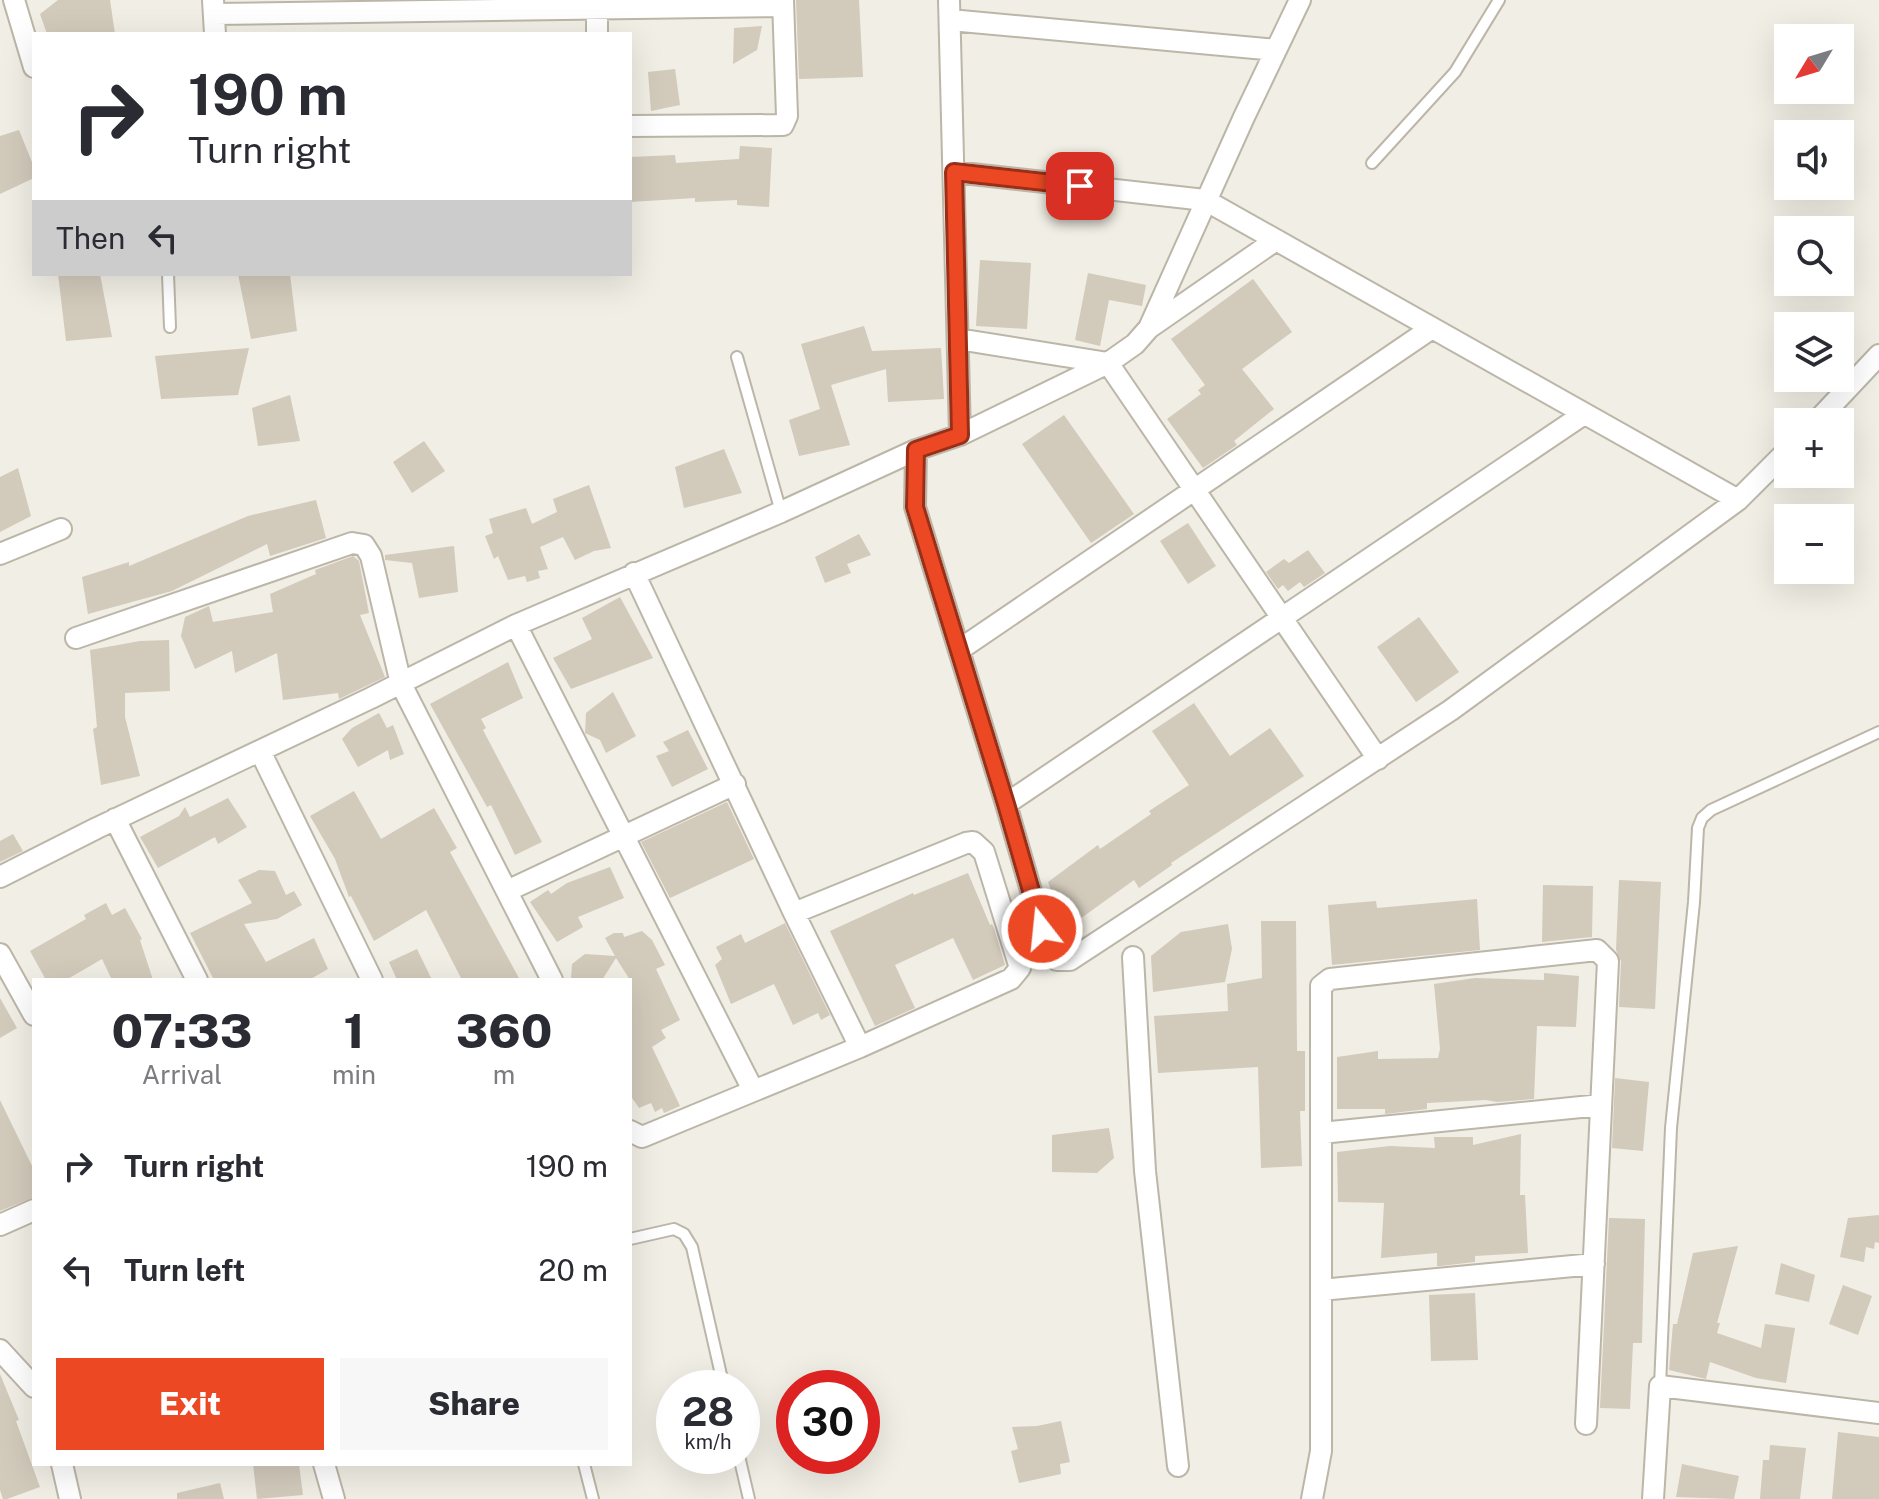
<!DOCTYPE html>
<meta charset="utf-8">
<style>
:root{--surface:#fff;--page:#f7f7f7;--text:#2b2b33;--muted:#7c7c81;--accent:#eb4823}
body{margin:0;font-family:"Public Sans",sans-serif;background:var(--page);color:var(--text);height:100vh;display:flex;flex-direction:column;font-size:30px;white-space:nowrap}
*{box-sizing:border-box;margin:0}
p{font-size:26px;color:var(--muted)}
.icon{flex:none;width:44px;height:44px;fill:none;stroke:currentColor;stroke-width:2;stroke-linecap:round;stroke-linejoin:round}
.map{position:relative;flex:1;overflow:hidden}
.drawer{position:absolute;left:32px;top:978px;width:600px;height:488px;display:flex;flex-direction:column;background:var(--surface);border-radius:0px;box-shadow:0 8px 32px #0002}
.drawer>*{flex:none}
.hud{position:absolute;left:32px;top:32px;width:600px;height:244px;border-radius:0px;box-shadow:0 8px 32px #0002;background:#fff;color:var(--text);overflow:hidden}
.needle{width:52px;rotate:232deg}
.controls{position:absolute;left:1774px;top:24px;display:grid;gap:16px}
.controls a{display:grid;place-items:center;width:80px;height:80px;border-radius:0px;background:var(--surface);box-shadow:0 8px 32px #0002;font-size:40px}
.speed{position:absolute;left:656px;top:1370px;display:flex;gap:16px;font-size:40px;font-weight:700;text-align:center}
.speed>*{display:grid;place-content:center;width:104px;height:104px;border-radius:50%;background:var(--surface);box-shadow:0 8px 32px #0002;line-height:1}
.speed small{font-size:20px;font-weight:400}
.speed .limit{border:12px solid #d22;background:#fff;color:#111}
.pin{position:absolute;display:grid;place-items:center;width:68px;height:68px;color:#fff;margin:-34px;border-radius:16px;box-shadow:0 4px 12px #0006}
.me{position:absolute;width:88px;margin:-44px;rotate:344deg;stroke-linejoin:round;filter:drop-shadow(0 0 6px #0008)}
.turn{display:flex;align-items:center;gap:28px;height:168px;padding:0 24px;font-size:36px}
.turn .icon{width:104px;height:104px;stroke-width:2.5}
.turn b{display:block;font-size:56px;line-height:68px}
.then{display:flex;align-items:center;height:76px;padding:0 24px;background:#0003;gap:16px;font-size:30px}
.eta{display:flex;justify-content:space-evenly;align-items:center;height:136px;text-align:center}
.eta b{font-size:48px;font-weight:800;line-height:56px}
.action{display:flex;gap:16px;margin-top:auto;padding:16px 24px}
.action a{flex:1;height:92px;border-radius:0px;background:var(--accent);color:#fff;font-size:32px;font-weight:800;line-height:92px;text-align:center}
.action a+a{background:var(--page);color:var(--text)}
ul{padding:0;list-style:none}
li{display:flex;align-items:center;gap:24px;height:104px;padding:0 24px}
li div{flex:1}
li b{display:block;font-size:30px}
li em{font-style:normal}
.map>svg:first-child{display:block}
</style>
<div class="map">
<svg width="1879" height="1499" viewBox="0 0 1879 1499">
<rect width="100%" height="100%" fill="#f1eee5"/>
<path fill="#d2cabb" d="M58,0H110L115,34H47L40,14Z
M796,0H859L863,77L799,79Z
M762,26L757,50L733,64L734,28Z
M675,69L680,105L651,111L648,72Z
M19,130L34,167V178L0,194V136Z
M740,146L772,148L769,207L737,205V200L695,202V198L630,202V157L675,155L676,163L739,159Z
M980,260L1031,263L1027,329L976,326Z
M1088,273L1146,285L1142,306L1109,300L1100,346L1075,340Z
M58,274H100L112,337L66,341Z
M238,274H290L297,331L251,339Z
M1253,279L1292,332L1242,369L1274,409L1234,441L1237,445L1203,468L1167,419L1201,394L1198,390L1205,385L1171,339Z
M864,326L872,351L941,348L944,399L888,402L886,369L831,385L850,445L799,456L789,420L820,409L801,344Z
M249,348L238,395L161,399L155,356Z
M290,395L300,441L258,446L252,408Z
M1064,415L1134,514L1091,543L1022,444Z
M424,441L445,471L412,493L393,462Z
M724,449L742,493L684,508L675,467Z
M18,468L31,516L0,532V477Z
M589,485L611,548L594,551L575,560L563,537L540,547L548,569L538,571L540,578L527,582L525,576L508,580L498,556L494,559L485,536L493,533L489,519L526,508L532,524L557,512L553,499Z
M316,500L326,538L270,556L267,544L172,591L88,614L82,577L129,562V566L248,516Z
M1188,523L1216,566L1188,584L1160,541Z
M859,534L871,555L847,564L851,573L825,583L815,557Z
M454,546L458,592L419,598L412,563L385,560V555Z
M1308,550L1325,573L1304,587L1300,582L1288,591L1283,585L1278,589L1266,572L1284,559L1289,563Z
M353,556L359,561L369,613L360,615L385,677L339,699L338,693L283,700L277,653L235,673L232,651L195,669L181,636L185,617L209,606L213,622L273,612L270,594L316,574L315,570Z
M620,597L653,658L571,689L553,658L592,639L582,618Z
M1419,617L1459,672L1416,702L1377,647Z
M169,640L170,691L125,693V717L140,776L101,785L93,729L97,727L90,650L140,641Z
M508,662L523,698L481,719L486,728L483,730L542,842L515,855L491,805L487,807L430,704Z
M613,692L636,736L606,753L600,740L585,733L586,713Z
M1194,703L1230,756L1270,728L1304,776L1171,863L1172,865L1139,888L1134,880L1066,929L1048,882L1098,845L1100,849L1151,814L1149,811L1189,785L1152,731Z
M379,713L387,728L393,725L404,754L390,760L388,750L358,767L342,739L352,728Z
M688,730L708,769L672,787L656,756L669,751L663,742Z
M354,791L381,839L434,808L457,848L450,852L520,980H462L426,910L374,941L351,896L349,897L335,859L310,816Z
M228,798L247,827L218,844L215,837L158,868L140,837L179,816L185,807L190,817Z
M727,802L754,859L670,898L641,842Z
M13,834L23,851L0,862V841Z
M610,867L624,898L578,917L583,927L557,942L530,902L548,890L551,894L567,883Z
M259,870L275,871L286,895L294,891L302,905L277,919L244,924L266,962L314,938L328,969L309,980H214L190,933L252,903L238,880Z
M968,873L990,925L992,924L994,928L1005,965L973,980L953,938L895,965L915,1008L875,1026L830,931L913,893L914,895Z
M1619,880L1661,882L1655,1009L1619,1007L1621,961L1616,950Z
M1543,885L1593,886L1592,937L1542,942Z
M1477,899L1480,950L1332,965L1328,905L1376,901L1377,908Z
M106,903L112,915L125,908L142,939L140,940L153,980H112L102,959L66,980H46L30,951L86,919L84,915Z
M1261,921H1296L1297,1051H1305V1111H1300L1302,1166L1261,1168L1258,1067L1158,1073L1154,1016L1228,1011L1227,984L1262,978Z
M785,923L830,1015L821,1020L818,1013L793,1025L774,984L731,1004L715,965L722,959L716,947L741,934L745,943Z
M1228,924L1232,949L1225,982L1153,992L1151,956L1181,932Z
M642,931L652,940L665,965L656,969L680,1020L661,1030L666,1038L652,1047L680,1106L664,1113L662,1108L655,1112L651,1103L639,1108L630,1095V980L616,958L602,980H571L572,964L585,954L615,956L605,938L614,933H623L624,937Z
M417,949L432,980H397L389,962Z
M1544,973L1579,976L1576,1027L1537,1026L1534,1099L1497,1102L1486,1100L1427,1103V1109L1385,1114V1109H1337V1057L1378,1051V1059L1438,1058L1440,1049L1434,984L1475,978L1544,980Z
M0,998L17,1028L0,1038Z
M1615,1078L1649,1082L1643,1151L1612,1148Z
M0,1100L34,1170V1197L0,1211Z
M1109,1128L1114,1158L1097,1173L1052,1172V1135Z
M1521,1134L1520,1195H1525L1528,1253L1475,1256V1262L1440,1266H1437V1253L1381,1258L1384,1203L1338,1202L1337,1152L1390,1146L1435,1148L1434,1137H1473V1145Z
M1879,1215V1243L1875,1242L1874,1249L1866,1247L1864,1262L1840,1257L1848,1218Z
M1609,1218L1645,1219L1642,1343H1633L1630,1409L1600,1408Z
M1738,1246L1717,1323H1720L1717,1333L1761,1348L1765,1324L1795,1328L1786,1383L1756,1378L1710,1362L1706,1379L1669,1370L1673,1324H1677L1693,1253Z
M1781,1263L1815,1275L1809,1302L1775,1294Z
M1843,1285L1872,1296L1858,1335L1829,1324Z
M1475,1293L1478,1360L1431,1361L1429,1295Z
M0,1374L19,1420L16,1421L40,1487L7,1499H3L0,1490Z
M1061,1421L1070,1462L1060,1464L1061,1474L1019,1483L1011,1451L1018,1449L1012,1427L1037,1426Z
M1838,1432L1879,1437V1499H1832Z
M1770,1445L1806,1448L1800,1499H1760L1763,1460H1769Z
M253,1464H299L303,1495L257,1499Z
M1682,1464L1739,1476L1734,1499L1676,1497Z
M220,1483L224,1499H177V1493Z"/>
<g fill="none" stroke-linecap="round" stroke-linejoin="round">
<defs>
<path id="service" d="M1372,163L1455,72L1499,0
M168,274L170,327
M737,357L781,512
M630,1239L674,1229L684,1234L692,1247L724,1388
M1660,1386L1671,1128L1694,902L1698,828L1702,818L1711,810L1879,732
M739,1456L749,1499
M584,1464L593,1499"/>
<path id="minor" d="M14,0L34,67
M213,0L215,34
M949,0L960,435
M597,9V34
M214,14L783,6
M950,20L1276,50
M630,126L783,125L787,116L783,0
M954,172L1205,200L1738,500
M1149,328L1276,240
M958,339L1108,363L1378,759
M1816,422L1879,355
M916,450L915,507L1006,804L1042,929L1050,951L1057,960H1070L1451,710L1738,500L1788,450
M0,554L61,529
M634,573L794,913L860,1047
M516,625L753,1090
M76,638L352,543L364,545L371,556L401,684L552,980
M959,650L1432,328
M260,751L372,980
M1006,804L1584,414
M115,819L197,980
M0,877L97,828L371,698L516,625L781,512L916,450L960,435L1108,363L1135,344L1149,328L1244,117L1300,0
M507,891L735,784
M0,954L34,1015
M1133,957L1145,1171L1178,1466
M630,1131L642,1137L860,1047L1011,979L1020,968L984,852L973,842L966,843L794,913
M1321,1133L1601,1105
M0,1225L34,1210
M1321,1290L1594,1264
M0,1350L34,1387
M62,1464L70,1499
M324,1464L334,1499
M1312,1499L1321,1451V986L1330,979L1597,950L1608,961L1586,1424
M1653,1499L1660,1386L1879,1413"/>
</defs>
<use href="#service" stroke="#bcb6a8" stroke-width="14"/>
<use href="#minor" stroke="#bcb6a8" stroke-width="24"/>
<use href="#service" stroke="#fff" stroke-width="10"/>
<use href="#minor" stroke="#fff" stroke-width="20"/>
</g>
<g fill="none" stroke-linecap="round" stroke-linejoin="round">
<defs>
<path id="route" d="M1042,929L1006,804L915,507L916,450L960,435L954,172L1080,186"/>
</defs>
<use href="#route" stroke="#992f17" stroke-width="20"/>
<use href="#route" stroke="#eb4823" stroke-width="14"/>
</g>
</svg>
<div class="controls">
<a><svg class="needle" viewBox="-14 -14 28 28"><path d="M0-13l5 13h-10z" fill="#e53935"/><path d="M0 13l5-13h-10z" fill="#7c7c81"/></svg></a>
<a><svg class="icon" aria-label="sound" viewBox="0 0 24 24"><path d="M4 9h4l5-4v14l-5-4H4zM17 9q2 3 0 6"/></svg></a>
<a><svg class="icon" aria-label="search" viewBox="0 0 24 24"><circle cx="10" cy="10" r="6"/><path d="M15 15l6 6"/></svg></a>
<a><svg class="icon" aria-label="layers" viewBox="0 0 24 24"><path d="M12 4l9 5-9 5-9-5zM3 14l9 5 9-5"/></svg></a>
<a>+</a>
<a>−</a>
</div>
<div class="speed"><div>28<small>km/h</small></div><div class="limit">30</div></div>
<div class="pin" style="left:1080px;top:186px;background:#d93025"><svg class="icon" aria-label="arrive" viewBox="0 0 24 24"><path d="M6 21V4h12l-3 4 3 4H6"/></svg></div>
<svg class="me" style="left:1042px;top:929px" viewBox="-20 -20 40 40"><circle r="17" fill="#eb4823" stroke="#fff" stroke-width="3"/><path d="M0-11L8 9 0 5-8 9z" fill="#fff"/></svg>
<div class="hud">
<div class="turn"><svg class="icon" aria-label="right" viewBox="0 0 24 24"><path d="M7 20v-9h11M14 6l5 5-5 5"/></svg><div><b>190 m</b>Turn right</div></div>
<div class="then">Then<svg class="icon" aria-label="left" viewBox="0 0 24 24"><path d="M17 20v-9H6M10 6l-5 5 5 5"/></svg></div>
</div>
<section class="drawer">
<div class="eta">
<div><b>07:33</b><p>Arrival</p></div>
<div><b>1</b><p>min</p></div>
<div><b>360</b><p>m</p></div>
</div>
<ul>
<li><svg class="icon" aria-label="right" viewBox="0 0 24 24"><path d="M7 20v-9h11M14 6l5 5-5 5"/></svg><div><b>Turn right</b></div><em>190 m</em></li>
<li><svg class="icon" aria-label="left" viewBox="0 0 24 24"><path d="M17 20v-9H6M10 6l-5 5 5 5"/></svg><div><b>Turn left</b></div><em>20 m</em></li>
</ul>
<div class="action"><a>Exit</a><a>Share</a></div>
</section>
</div>
